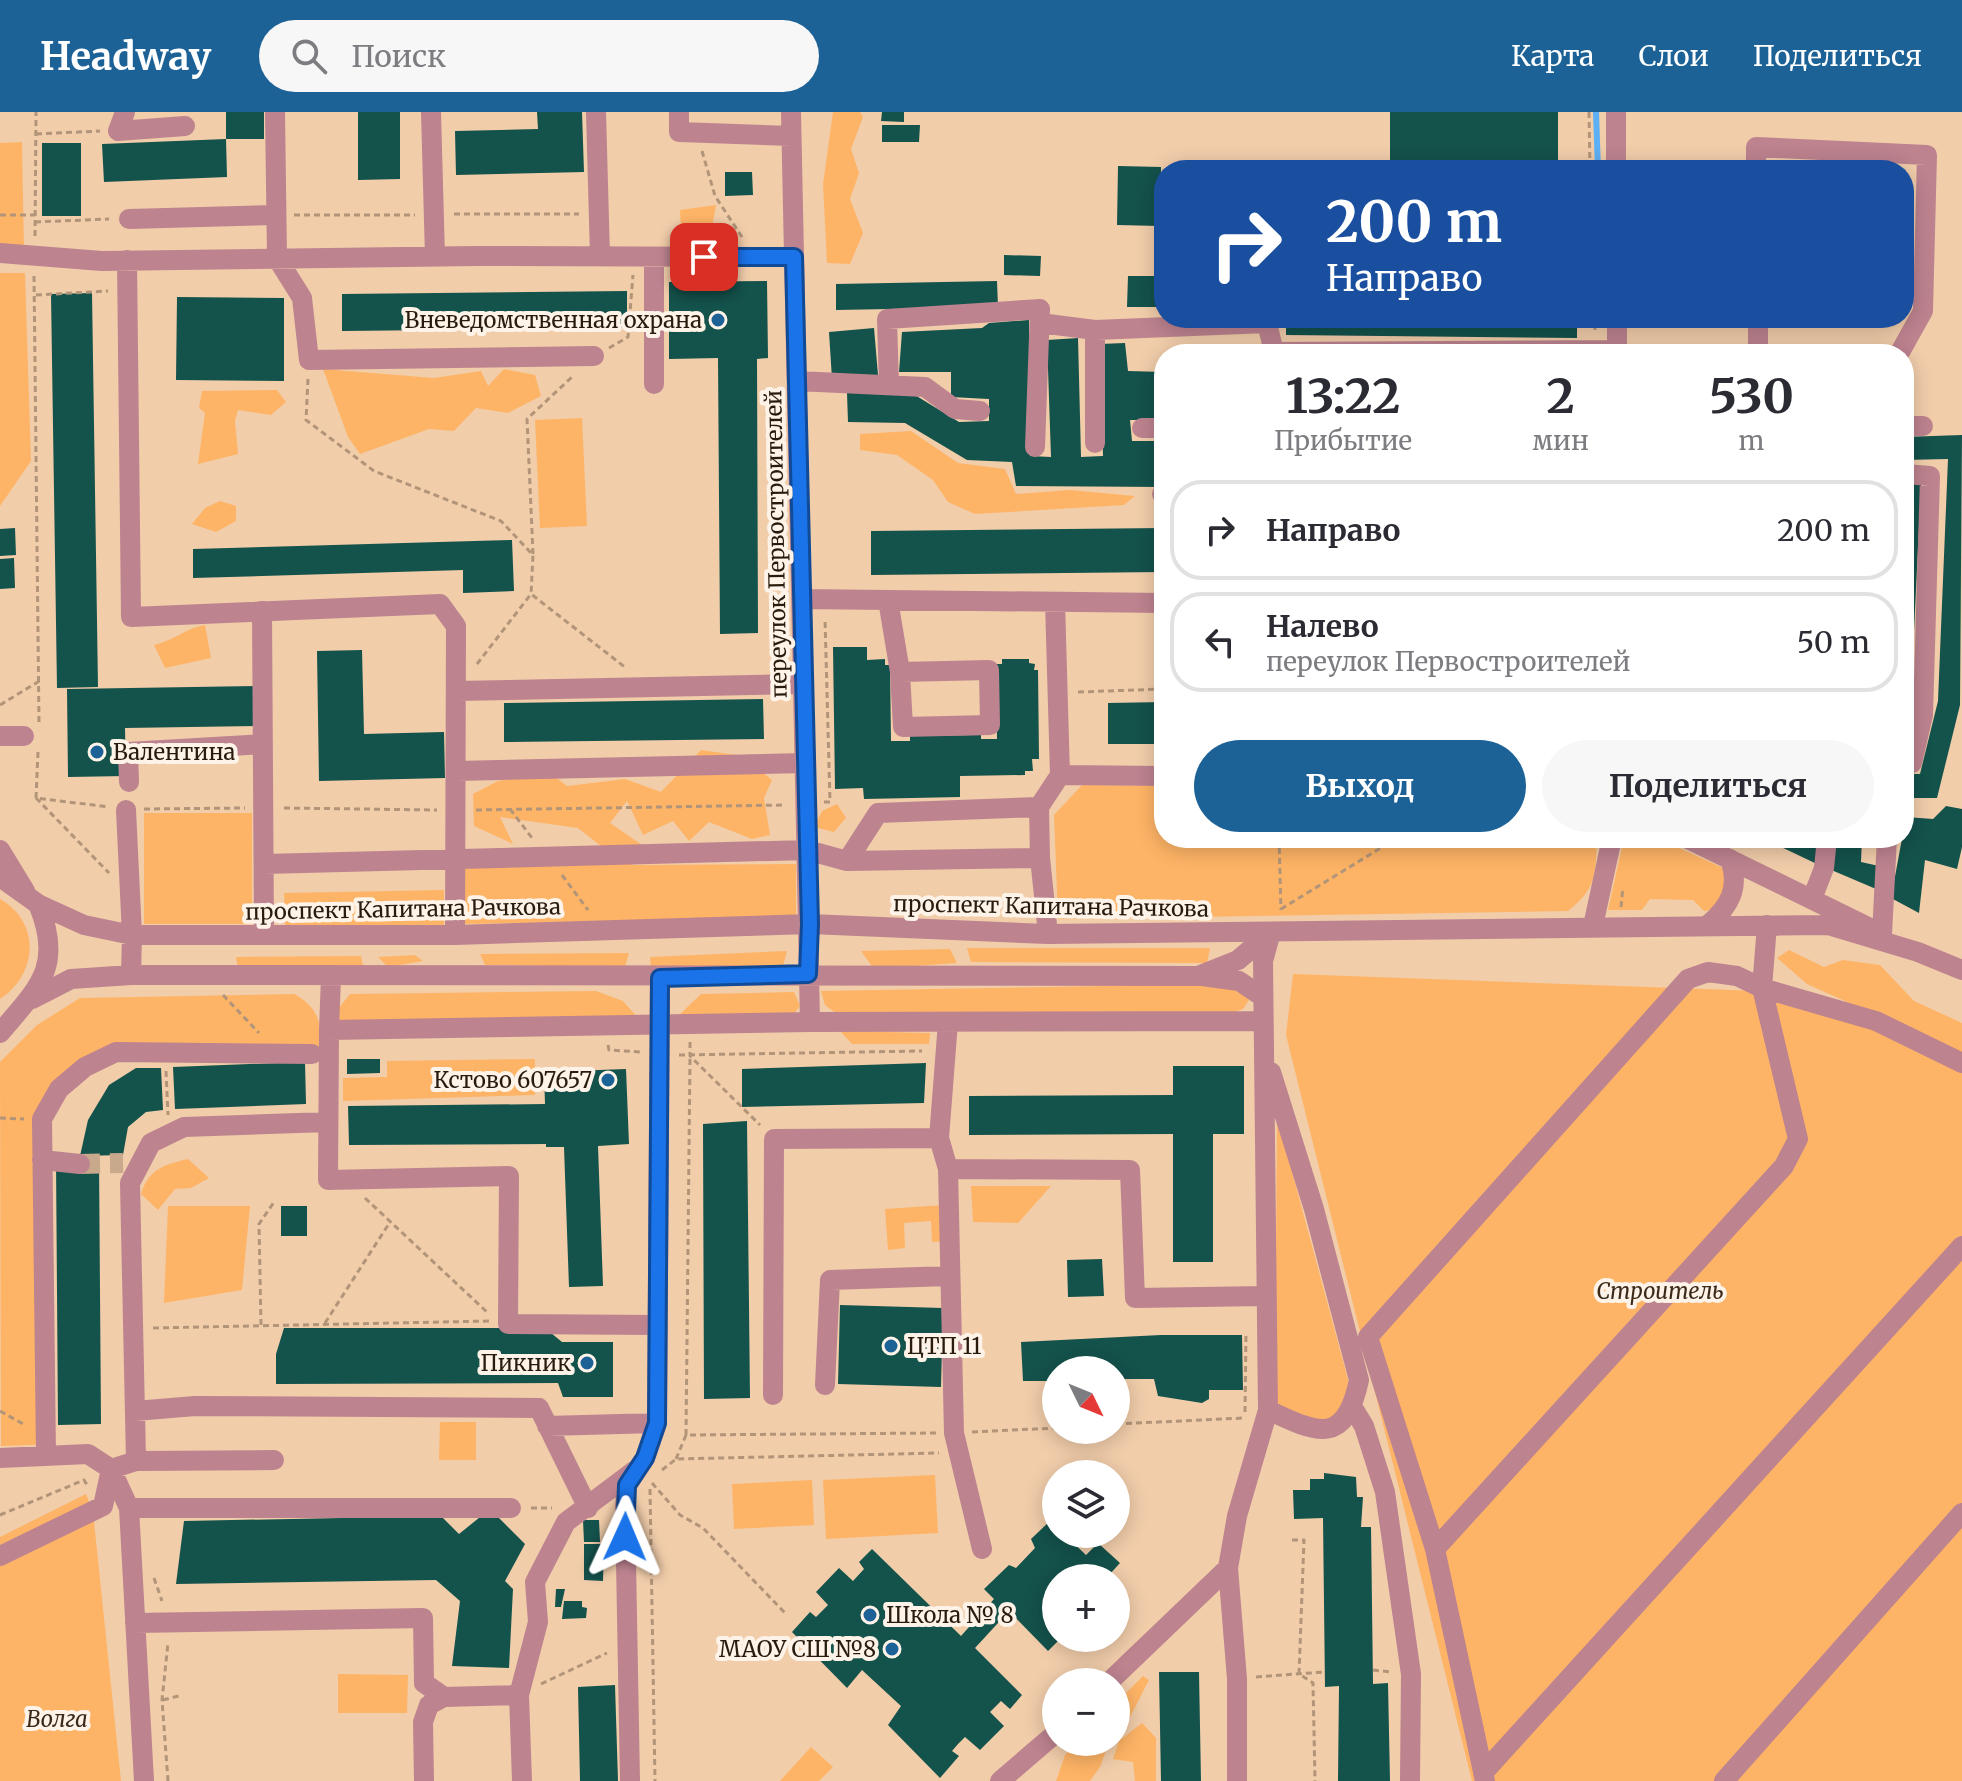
<!DOCTYPE html>
<html lang="ru">
<meta charset="utf-8">
<style>
:root{--surface:#fff;--page:#f7f7f7;--text:#2b2b33;--muted:#7c7c81;--line:#e1e1e2;--accent:#1c6297}
body{margin:0;font-family:Merriweather,serif;background:var(--page);color:var(--text);height:100vh;display:flex;flex-direction:column;font-size:30px;white-space:nowrap}
*{box-sizing:border-box;margin:0}
p{font-size:26px;color:var(--muted)}
.icon{flex:none;width:44px;height:44px;fill:none;stroke:currentColor;stroke-width:2;stroke-linecap:round;stroke-linejoin:round}
.map{position:relative;flex:1;overflow:hidden}
.sheet{position:absolute;left:1154px;top:232px;width:760px;height:504px;display:flex;flex-direction:column;background:var(--surface);border-radius:32px;box-shadow:0 4px 20px #0003}
.sheet>*{flex:none}
.top-card{position:absolute;left:1154px;top:48px;width:760px;height:168px;border-radius:32px;box-shadow:0 4px 20px #0003;background:#1a4fa0;color:#fff;overflow:hidden}
.needle{width:52px;rotate:133deg}
.buttons{position:absolute;left:1042px;top:1244px;display:grid;gap:16px}
.buttons a{display:grid;place-items:center;width:88px;height:88px;border-radius:50%;background:var(--surface);box-shadow:0 4px 20px #0003;font-size:40px}
.pin{position:absolute;display:grid;place-items:center;width:68px;height:68px;color:#fff;margin:-34px;border-radius:16px;box-shadow:0 4px 12px #0006}
.me{position:absolute;width:88px;margin:-44px;rotate:1deg;stroke-linejoin:round;filter:drop-shadow(0 0 6px #0008)}
.turn{display:flex;align-items:center;gap:28px;height:168px;padding:0 40px;font-size:36px}
.turn .icon{width:104px;height:104px;stroke-width:2.5}
.turn b{display:block;font-size:56px;line-height:68px}
.eta{display:flex;justify-content:space-evenly;align-items:center;height:136px;text-align:center}
.eta b{font-size:48px;font-weight:700;line-height:56px}
.button{display:flex;gap:16px;margin-top:auto;padding:16px 40px}
.button a{flex:1;height:92px;border-radius:48px;background:var(--accent);color:#fff;font-size:32px;font-weight:700;line-height:92px;text-align:center}
.button a+a{background:var(--page);color:var(--text)}
ul{padding:0;list-style:none}
li{display:flex;align-items:center;gap:24px;height:100px;margin:0 16px 12px;padding:0 24px;border:4px solid var(--line);border-radius:32px}
li div{flex:1}
li b{display:block;font-size:30px}
li em{font-style:normal}
header{display:flex;align-items:center;gap:48px;box-sizing:border-box;height:112px;padding:0 40px;background:var(--accent);color:#fff}
header strong{font-size:38px}
nav{display:flex;gap:44px;margin-inline-start:auto;font-size:28px}
.search{width:560px;height:72px;background:var(--page);display:flex;align-items:center;gap:20px;box-sizing:border-box;padding:0 28px;border-radius:44px;color:var(--muted);font-size:30px}
.map>svg:first-child{display:block}
</style>
<header>
<strong>Headway</strong>
<div class="search"><svg class="icon" aria-label="search" viewBox="0 0 24 24"><circle cx="10" cy="10" r="6"/><path d="M15 15l6 6"/></svg>Поиск</div>
<nav><a>Карта</a><a>Слои</a><a>Поделиться</a></nav>
</header>
<div class="map">
<svg width="1962" height="1669" viewBox="0 0 1962 1669">
<rect width="100%" height="100%" fill="#f1cdaa"/>
<path fill="#feb466" d="M833,0H860L863,5L851,37L859,61L850,87L863,121L850,152L827,151L823,72Z
M22,30L24,139L0,132V31Z
M716,93L713,110L700,131L681,118L680,98Z
M0,161H25L31,349L0,394Z
M323,257L434,266L481,259L488,274L504,257L535,263L541,284L508,301L476,296L454,319L429,317L360,342L348,325Z
M277,278L286,290L271,303L238,298L235,309L238,342L198,352L205,301L199,296L202,279Z
M582,306L587,414L540,416L535,308Z
M911,319L958,351L1005,357L1016,382L1070,378L1135,384L1124,393L975,402L948,390L933,368L897,343L860,338V322Z
M220,389L236,394V409L216,420L192,412L205,396Z
M205,513L211,546L165,556L154,533C173,529 186,516 205,513Z
M701,638L743,644L772,668L764,686L770,723L752,727L709,710L689,729L673,709L643,723L627,689L610,711L645,735L632,753L796,752V807L461,812L460,754L606,738L578,716L500,705L513,732L474,714L473,682L498,669L549,660L567,674L625,667L661,680Z
M1082,673L1164,674V726H1597C1595,763 1598,775 1568,799L1058,807L1054,703Z
M837,692L846,706L834,720L814,715L822,699Z
M144,701H252V812H144Z
M1624,726H1657L1732,760L1719,797L1704,799L1693,788L1650,787L1642,798H1608Z
M444,778V813H285L284,781Z
M0,787C41,810 38,862 0,887Z
M967,836H1210L1207,851L971,850Z
M950,837L957,851L874,857L861,839Z
M1789,838L1824,855L1843,848L1880,853L1914,889L1962,911V942L1807,872L1777,846Z
M787,839L783,854L651,855L650,845Z
M629,841L625,855L485,853L480,842Z
M415,843L423,849L388,855L378,845Z
M361,844L363,854L238,856L236,845Z
M1293,862L1814,881L1962,954V1669H1472L1286,923Z
M1225,872L1240,875L1249,888L1243,897L1229,902L841,905L825,893L821,879Z
M596,879L623,889L639,907L338,911V897L350,882Z
M794,880L800,894L791,905L675,907L701,882Z
M294,882C317,894 323,912 321,936L108,937L48,982L41,1318L35,1333L1,1334L0,950L37,913L80,886Z
M840,919L930,921L929,932H852Z
M535,947V983L343,989V966L387,965V949Z
M1277,1004L1350,1275L1335,1306L1307,1311L1275,1293Z
M188,1047L209,1066L191,1076L175,1077L158,1098L141,1082C149,1057 163,1053 188,1047Z
M971,1074H1051L1018,1111L973,1110Z
M944,1093L947,1129L932,1130L931,1109L904,1111L905,1136L888,1138L885,1097Z
M168,1094H250L242,1178L164,1191Z
M440,1310H476V1348H439Z
M935,1363L938,1421L826,1427L823,1368Z
M812,1368L814,1413L734,1417L732,1372Z
M86,1382L93,1400L121,1669H0V1425Z
M338,1562L408,1563L407,1601H338Z
M1143,1564L1149,1568L1131,1603L1116,1621V1591Z
M1142,1611L1156,1626V1669H1135L1133,1650L1113,1647L1119,1629Z
M1078,1630H1109L1100,1655L1090,1669H1056L1065,1643Z
M811,1635L833,1655L819,1669H780Z"/>
<g fill="none" stroke-linecap="round" stroke-linejoin="round">
<path stroke="#5db0f5" stroke-width="6" d="M1596,0L1598,58"/>
</g>
<path fill="#14524c" d="M226,0H264V27H226Z
M358,0H400V67L358,68Z
M537,0H582L584,60L456,63L455,19L538,17Z
M882,0H904V10L881,9Z
M1390,0H1558V58H1390Z
M882,13H920L919,30H882Z
M226,27L227,65L104,70L102,32Z
M42,31H81V104H42Z
M1118,54L1161,55L1160,114L1117,113Z
M725,60H752L753,83L725,84Z
M1004,143L1041,144L1040,164L1004,163Z
M1128,164H1164V195H1127Z
M767,169L768,246L757,247L758,521L720,522L718,246L669,247V170Z
M997,169L998,195L836,198V172Z
M627,179V216L342,219V182Z
M92,181L98,575L57,576L51,182Z
M177,185L284,186V269L176,268Z
M1286,206H1577V226L1286,223Z
M1029,208L1030,344L1051,345L1047,228L1078,226L1081,345L1103,344L1100,232L1125,231L1128,259L1164,260V308H1130L1132,329H1164V375L1016,374L1012,350L967,348L905,311L848,310L847,281L910,280L959,310L989,309V287L951,285V260H899L902,220L982,216L989,211Z
M874,216L878,263L832,267L829,220Z
M1962,323L1960,593L1937,686H1904V662H1920L1938,589L1948,347L1904,348V325Z
M1904,372H1921L1908,645H1904Z
M15,416L16,443L0,444V417Z
M1164,416V460L871,463V419Z
M512,428L514,479L463,481V458L193,466V437Z
M14,446L15,476L0,477V447Z
M833,535H867V548L885,547V553H890L891,629H910V624L981,623V627H997L996,552H1002V547H1029V551L1035,552L1034,558H1038L1039,647H1032L1033,659H1025V663L960,664V685L864,687L863,676L835,677Z
M362,538L364,622L444,620L445,666L319,669L317,539Z
M256,574V614L125,616L126,664L68,665L67,577Z
M763,587L764,627L504,630V591Z
M1164,590V632H1108V591Z
M1946,694L1962,697V735L1957,757L1925,748L1919,801L1891,786L1906,705L1933,707Z
M1762,726H1821L1819,753Z
M1836,726H1862L1861,750L1879,754L1876,777L1829,757Z
M347,947H380V961L347,962Z
M305,950L306,992L175,997L173,955Z
M926,951L924,991L742,995V957Z
M1173,954H1244V1022H1213V1150H1173V1022L969,1023V984L1173,983Z
M136,956H161L163,998L146,1000L128,1015L123,1043L80,1044L88,1008L109,973Z
M626,957L629,1032L598,1034L603,1174L569,1175L564,1035H546V1032L349,1033L348,994L545,992L544,960Z
M747,1009L750,1286L704,1287L703,1012Z
M56,1048H99L101,1312L58,1313Z
M281,1094H307V1124H281Z
M1102,1147L1104,1184L1068,1185L1067,1148Z
M840,1193L943,1196L941,1275L838,1272Z
M284,1216H545L562,1230H613V1285H563L558,1271L276,1272V1242Z
M1161,1223H1242L1243,1278H1209V1287L1202,1291L1158,1284L1154,1267H1116V1258H1056V1269H1023L1021,1230Z
M1324,1361L1356,1365L1357,1385H1363L1361,1415H1371L1373,1572L1388,1571L1390,1669H1338L1339,1574L1325,1575L1323,1406L1294,1407L1293,1378H1310V1367H1324Z
M490,1397L525,1432L505,1469L513,1477L509,1556L452,1554L460,1489L436,1468L176,1472L184,1409L441,1404L459,1422Z
M583,1408H599L600,1430H584Z
M1050,1409L1056,1415V1422H1064L1086,1443L1098,1431L1120,1451L1109,1463L1111,1466H1056V1526H1061L1048,1539L1009,1499L975,1536L1022,1583L1010,1597L1001,1589L990,1600L1004,1614L980,1638L965,1625L958,1632L952,1639L959,1644L940,1666L888,1613L901,1594L862,1558L847,1576L792,1520L810,1500L816,1505L828,1493L816,1480L839,1456L853,1469L864,1457L859,1450L872,1437L961,1524L994,1487L984,1477L1009,1453L1016,1456L1035,1436L1031,1427Z
M584,1432H604L603,1469L584,1468Z
M556,1477H565L561,1495H555Z
M564,1489H582V1495L587,1496L586,1506L562,1507Z
M1159,1560H1199L1201,1669H1161Z
M615,1573L618,1669H580L578,1575Z"/>
<g fill="none" stroke-linecap="round" stroke-linejoin="round">
<path stroke="#c9a98b" stroke-width="20" stroke-dasharray="20 10" stroke-linecap="butt" d="M80,1052L123,1051"/>
<path stroke="#b29579" stroke-width="3" stroke-dasharray="6 4" stroke-linecap="butt" d="M1589,0L1590,58
M36,22L100,19
M702,39L715,84L742,125
M454,102H579
M0,103H35
M294,103H415
M35,110L109,107
M35,124L36,0
M34,164L39,612
M36,183L108,179
M1594,206L1595,218
M609,236L628,225L633,163
M308,267L306,308L374,359L501,409L533,443L531,482L626,556
M533,442L527,307L572,265
M477,552L531,482
M1078,580L1164,577
M0,593L41,568
M38,640L36,686L109,695
M36,686L109,761
M824,690H830L825,507
M284,696L437,698
M144,697L245,696
M510,697L532,726
M476,698L785,693
M1279,726L1281,798
M562,763L588,798
M1621,795L1623,775
M1281,797L1397,726
M223,883L259,921
M690,930V944L760,1013
M608,933L609,938L640,940
M679,943L922,939
M166,959L168,1003
M0,1006L24,1007
M365,1086L488,1201
M325,1211L390,1110
M261,1213L259,1112L274,1090
M153,1216L489,1209
M0,1299L25,1313
M1245,1300L1246,1220
M1116,1312L1244,1306
M972,1320L1056,1316
M686,1323L690,944
M676,1347L686,1323L936,1321
M662,1358L676,1347L939,1341
M652,1371L680,1403L703,1416L786,1502
M650,1377L655,1669
M531,1396H552
M0,1403L84,1368L87,1373
M1292,1428H1304L1299,1562L1313,1571L1315,1669
M154,1466L162,1489
M1373,1558L1391,1560
M1256,1565L1324,1560
M541,1572L607,1541
M163,1588L182,1583
M168,1669L162,1588L168,1531"/>
<path stroke="#bd838f" stroke-width="20" d="M125,0L118,19L185,14
M275,0L277,146L302,186L309,248L594,244
M431,0L435,145
M596,0L600,144
M679,0V20L791,24
M791,0L810,910L1263,909
M1616,0V58
M1756,58V35L1927,43L1923,199L1899,242
M129,107L276,103
M0,141L102,149L476,144L794,145
M127,148L131,505L440,492L456,514L455,823
M1617,206V242
M1758,206V242
M1040,211L1095,218V331
M1095,218L1267,211L1274,240L1617,238
M797,269L925,275L955,297L980,299
M654,272V145
M889,273L887,207L1040,197L1035,335
M1904,314H1923
M1142,316H1164
M1904,362L1930,364L1923,603L1912,651H1904
M1162,382H1164
M801,487L1164,491
M888,488L900,560L903,615L990,613L989,558L900,560
M1055,490L1060,663
M262,499L264,823
M456,579L803,572
M0,624H24
M456,659L805,651
M129,670L128,640L263,632
M1039,695L1040,746
M126,698L132,823L131,863
M1686,726L1868,815
M0,738L25,779
M847,749L878,701L1039,695L1060,663L1164,664
M264,752L807,738L847,749L1040,746L1048,822
M0,765L38,792L84,813L132,823H455L810,812L1048,822L1828,813L1918,840L1962,858
M1812,787L1824,756L1827,726
M1708,813C1730,794 1740,776 1730,747
M1593,814L1612,726
M1882,822L1887,726
M1202,864L1239,869L1263,885
M331,865L329,918L810,910
M32,887L71,867L131,863C486,865 842,862 1198,864L1238,848L1271,820
M948,910L939,1026L948,1057L954,1321L982,1437
M329,918L328,1068L509,1064L508,1212L657,1213
M0,921C39,875 64,854 38,792
M42,1048L80,1052
M948,1057L1130,1058L1135,1186L1266,1184
M825,1273L830,1168L948,1164
M773,1283L774,1027L939,1026
M1353,1296L1364,1314L1385,1380L1411,1562L1410,1669
M1268,1298C1317,1321 1345,1335 1359,1268L1314,1097L1271,960
M547,1314L657,1311
M46,1344L42,1007L59,977L85,955L116,940L312,942
M0,1346L88,1342L111,1357L129,1396L144,1669
M274,1348L136,1349L135,1299L195,1294L539,1296L588,1396
M129,1396H511
M1435,1437L1368,1225L1688,867L1708,860L1737,864L1762,876L1876,909L1962,951
M0,1444L103,1394L111,1357L136,1349L130,1071L151,1031L184,1015L328,1010
M135,1511L423,1506L424,1571L444,1585L519,1583L538,1510L535,1470L566,1410L634,1359
M1109,1570L1228,1456
M519,1583L522,1669
M1483,1661L1962,1134
M424,1669L423,1610L429,1593L444,1585
M630,1669L625,1394L627,1373L645,1346L657,1311L660,866
M1000,1669L1056,1621
M1237,1669V1567L1228,1456L1237,1404L1268,1298L1263,849L1271,820
M1485,1669L1435,1437L1784,1054L1798,1027L1762,876L1767,813
M1724,1669L1962,1401"/>
</g>
<g fill="none" stroke-linecap="round" stroke-linejoin="round">
<defs>
<path id="route" d="M625,1425L627,1373L645,1346L657,1311L660,866L808,862L810,812L794,145H704"/>
</defs>
<use href="#route" stroke="#114b97" stroke-width="20"/>
<use href="#route" stroke="#1a73e8" stroke-width="14"/>
</g>
<g fill="#1c6297" stroke="#fef3e8" stroke-width="3">
<circle cx="718" cy="208" r="8"/>
<circle cx="97" cy="640" r="8"/>
<circle cx="608" cy="968" r="8"/>
<circle cx="891" cy="1234" r="8"/>
<circle cx="587" cy="1251" r="8"/>
<circle cx="870" cy="1503" r="8"/>
<circle cx="892" cy="1537" r="8"/>
</g>
<g text-anchor="middle" dominant-baseline="central" stroke-width="8" stroke-linejoin="round" paint-order="stroke">
<g font-size="22" fill="#281b0e" stroke="#fef3e8" text-anchor="end">
<text x="702" y="208">Вневедомственная охрана</text>
<text x="113" y="640" text-anchor="start">Валентина</text>
<text x="592" y="968">Кстово 607657</text>
<text x="907" y="1234" text-anchor="start">ЦТП 11</text>
<text x="571" y="1251">Пикник</text>
<text x="886" y="1503" text-anchor="start">Школа № 8</text>
<text x="876" y="1537">МАОУ СШ №8</text>
</g>
<g font-size="22" fill="#281b0e" stroke="#fef3e8">
<text transform="translate(776 432) rotate(-91)">переулок Первостроителей</text>
<text transform="translate(1051 794) rotate(1)">проспект Капитана Рачкова</text>
<text transform="translate(403 797) rotate(-1)">проспект Капитана Рачкова</text>
</g>
<g font-size="22" font-style="italic" fill="#3b2a19" stroke="#fef3e8">
<text x="1660" y="1179">Строитель</text>
<text x="57" y="1607">Волга</text>
</g>
</g>
</svg>
<div class="buttons">
<a><svg class="needle" viewBox="-14 -14 28 28"><path d="M0-13l5 13h-10z" fill="#e53935"/><path d="M0 13l5-13h-10z" fill="#7c7c81"/></svg></a>
<a><svg class="icon" aria-label="layers" viewBox="0 0 24 24"><path d="M12 4l9 5-9 5-9-5zM3 14l9 5 9-5"/></svg></a>
<a>+</a>
<a>−</a>
</div>
<div class="pin" style="left:704px;top:145px;background:#d93025"><svg class="icon" aria-label="arrive" viewBox="0 0 24 24"><path d="M6 21V4h12l-3 4 3 4H6"/></svg></div>
<svg class="me" style="left:625px;top:1425px" viewBox="-20 -20 40 40"><path d="M0-17L14 15 0 8-14 15z" fill="#1a73e8" stroke="#fff" stroke-width="4"/></svg>
<div class="top-card">
<div class="turn"><svg class="icon" aria-label="right" viewBox="0 0 24 24"><path d="M7 20v-9h11M14 6l5 5-5 5"/></svg><div><b>200 m</b>Направо</div></div>
</div>
<section class="sheet">
<div class="eta">
<div><b>13:22</b><p>Прибытие</p></div>
<div><b>2</b><p>мин</p></div>
<div><b>530</b><p>m</p></div>
</div>
<ul>
<li><svg class="icon" aria-label="right" viewBox="0 0 24 24"><path d="M7 20v-9h11M14 6l5 5-5 5"/></svg><div><b>Направо</b></div><em>200 m</em></li>
<li><svg class="icon" aria-label="left" viewBox="0 0 24 24"><path d="M17 20v-9H6M10 6l-5 5 5 5"/></svg><div><b>Налево</b><p>переулок Первостроителей</p></div><em>50 m</em></li>
</ul>
<div class="button"><a>Выход</a><a>Поделиться</a></div>
</section>
</div>
